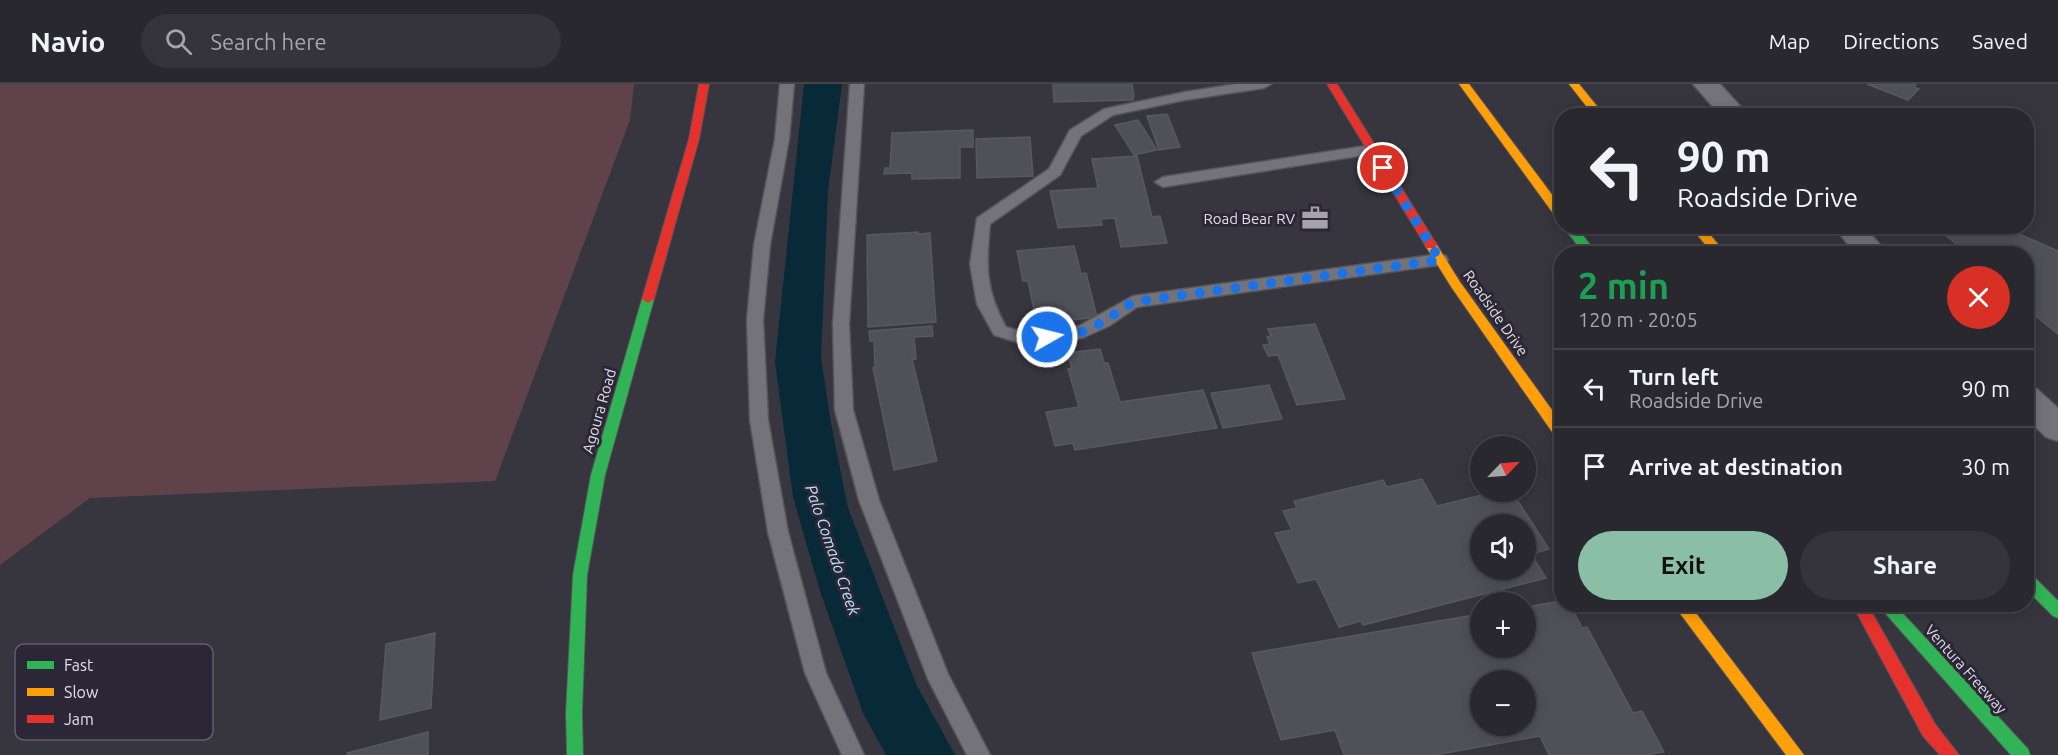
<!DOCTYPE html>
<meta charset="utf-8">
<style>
:root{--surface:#29282e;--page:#35343a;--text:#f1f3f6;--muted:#a5a6aa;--line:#45444a;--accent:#8abfa5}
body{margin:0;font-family:Ubuntu,sans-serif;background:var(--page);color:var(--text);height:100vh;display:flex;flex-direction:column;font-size:22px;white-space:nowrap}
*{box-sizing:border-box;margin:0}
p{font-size:20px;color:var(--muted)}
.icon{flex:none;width:33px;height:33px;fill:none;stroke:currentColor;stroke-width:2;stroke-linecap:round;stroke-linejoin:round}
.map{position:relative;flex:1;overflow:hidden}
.sheet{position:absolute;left:1554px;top:162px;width:480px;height:366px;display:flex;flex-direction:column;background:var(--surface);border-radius:24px;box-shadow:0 3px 15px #0003,0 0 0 2px var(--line)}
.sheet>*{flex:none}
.guide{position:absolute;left:1554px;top:24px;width:480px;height:126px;border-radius:24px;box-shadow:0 3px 15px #0003,0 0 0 2px var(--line);background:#29282e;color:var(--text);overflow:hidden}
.needle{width:39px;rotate:65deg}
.tools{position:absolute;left:1470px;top:352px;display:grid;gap:12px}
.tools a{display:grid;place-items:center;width:66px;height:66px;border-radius:50%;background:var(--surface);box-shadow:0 3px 15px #0003,0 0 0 2px var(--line);font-size:30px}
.pin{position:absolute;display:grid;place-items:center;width:51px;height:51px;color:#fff;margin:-26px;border:3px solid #fff;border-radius:50%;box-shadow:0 2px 6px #0007}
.me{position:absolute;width:66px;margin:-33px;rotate:82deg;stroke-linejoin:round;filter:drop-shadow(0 0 4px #0008)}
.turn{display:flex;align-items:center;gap:21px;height:126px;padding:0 24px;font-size:27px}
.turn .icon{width:78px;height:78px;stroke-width:2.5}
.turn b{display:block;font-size:42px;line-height:51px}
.round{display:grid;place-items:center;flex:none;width:63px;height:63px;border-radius:32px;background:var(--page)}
.head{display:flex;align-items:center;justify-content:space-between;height:102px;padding:0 24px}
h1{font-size:36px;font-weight:700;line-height:45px;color:#1e9e55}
.action{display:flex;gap:12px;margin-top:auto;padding:12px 24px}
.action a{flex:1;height:69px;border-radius:36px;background:var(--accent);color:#111;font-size:24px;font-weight:700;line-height:69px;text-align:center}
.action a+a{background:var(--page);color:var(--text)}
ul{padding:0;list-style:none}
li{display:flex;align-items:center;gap:18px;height:78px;padding:0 24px;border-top:2px solid var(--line)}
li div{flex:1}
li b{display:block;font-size:22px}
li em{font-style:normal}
header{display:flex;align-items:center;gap:36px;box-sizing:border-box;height:84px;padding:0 30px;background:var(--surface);border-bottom:2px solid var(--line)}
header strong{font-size:28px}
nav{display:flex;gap:33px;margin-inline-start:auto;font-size:21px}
.search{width:420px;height:54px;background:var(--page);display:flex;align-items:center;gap:15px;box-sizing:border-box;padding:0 21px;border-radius:33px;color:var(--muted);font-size:22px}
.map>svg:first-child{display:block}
</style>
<header>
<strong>Navio</strong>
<div class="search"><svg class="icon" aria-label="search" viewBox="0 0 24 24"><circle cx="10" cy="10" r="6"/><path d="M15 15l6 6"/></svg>Search here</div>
<nav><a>Map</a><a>Directions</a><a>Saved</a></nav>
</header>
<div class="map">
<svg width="2058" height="671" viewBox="0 0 2058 671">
<rect width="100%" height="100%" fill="#37353e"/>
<path fill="#60434a" d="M0,0H634L630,36L495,397L90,414L0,481Z"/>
<path fill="#072938" d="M804,0H842L828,107L821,274L831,339L848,424L916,600L955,671H886L863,629L820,507L793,413L775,278Z"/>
<path fill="#505158" stroke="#575860" stroke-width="1.5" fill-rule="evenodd" d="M1053,0H1132L1134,12L1133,16L1054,18Z
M1867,0H1916L1914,3L1919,5L1908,16Z
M1167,30L1180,63L1159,66L1147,32Z
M1138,36L1157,66L1134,71L1115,41Z
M973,46V63H960V94L912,95V89L884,90L885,84H890L892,49Z
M1030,53L1033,92L977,94L976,55Z
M1137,72L1152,133L1160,132L1167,159L1121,163L1115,134L1101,135L1102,141L1058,144L1050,107L1098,104L1092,75Z
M1935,142H2001L2058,167V250L2026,224V170H1968Z
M918,148V150L930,149L936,238L868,243L867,151Z
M1074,162L1081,190L1086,189L1097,233L1037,240L1028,197H1023L1017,167Z
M1315,240L1345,315L1297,321L1278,271L1268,272L1263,261L1270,260L1267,253L1271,252L1268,245Z
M932,242L933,252L914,253L916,275H912L937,377L894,386L873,284L875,283L874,257H870L869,247Z
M1100,265L1104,279H1108L1120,318L1203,306L1217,344L1075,366L1073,359L1055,362L1046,328L1079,323L1068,285L1072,284L1067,269Z
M1269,301L1282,335L1223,344L1211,309Z
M1422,395L1437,422L1494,408H1512L1549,465L1531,470L1546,494L1363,541L1361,537L1339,543L1316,495L1298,499L1275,449L1292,446L1283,427L1297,424L1294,417L1383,396L1387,403ZM1480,441H1526V486H1480Z
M1562,517V520H1570L1582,544L1587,543L1633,629L1642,627L1664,668L1645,671H1549L1540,652L1435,671H1344L1335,646L1281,656L1252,569L1480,530V564H1526V523ZM1480,597H1526V642H1480Z
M435,549L431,624L380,636L386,560Z
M428,648V671H347V669Z"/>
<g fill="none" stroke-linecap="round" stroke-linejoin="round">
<defs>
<path id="lane" d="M780,0H794L789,55L770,161L763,236L768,336L788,448L826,589L864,671H842L805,589L768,448L750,336L747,236L754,161L775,55Z
M850,0H864L849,240L853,326L879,416L948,590L990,671H967L928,595L859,416L835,326L833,240Z
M1236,0H1271L1264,4L1185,16L1113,31L1081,52L1060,91L990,140C986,182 985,205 1006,243L1030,250L1079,242L1133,212L1440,170L1446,172L1448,176L1446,180L1137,223L1109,242L1082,254L1030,262L994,251L977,220L970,180L977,134L1049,85L1070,46L1104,25L1185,8Z
M1372,61L1379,66L1377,69L1163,103L1155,98L1163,93Z"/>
<path id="street" d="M1693,0H1720L1749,32H1721Z
M1833,142H1864L1888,170H1856Z
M2026,302L2037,305L2058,324V357L2046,353L2026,334Z"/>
<path id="fast" d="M1563,142H1576L1597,170H1584Z
M648,211L654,215L605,391L587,491L582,629L583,671H567L566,629L573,491L591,391L642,215Z
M2026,489L2031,490L2058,517V534L2053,532L2026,505Z
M1877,520H1894L2028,665L2030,671H2011Z"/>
<path id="slow" d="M1459,0H1469L1562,124V137L1558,136Z
M1569,0H1579L1605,32H1594Z
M1690,142H1703L1726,170H1713Z
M1431,157L1435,158L1460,198L1562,340V356L1557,355L1452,204L1425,161Z
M1673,520H1689L1804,671H1786Z"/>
<path id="jam" d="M699,0H709L699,55L654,215L648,219L642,215L689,55Z
M1327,0H1337L1435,158L1437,161L1435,164H1427Z
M1852,520H1867L1935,640L1959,671H1940L1923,652Z"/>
</defs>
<use href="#lane" stroke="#56545b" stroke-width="3"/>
<use href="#street" stroke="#56545b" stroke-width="3"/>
<use href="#fast" stroke="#56545b" stroke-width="2"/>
<use href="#slow" stroke="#56545b" stroke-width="2"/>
<use href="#jam" stroke="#56545b" stroke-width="2"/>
<use href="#lane" fill="#75737a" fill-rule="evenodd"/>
<use href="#street" fill="#75737a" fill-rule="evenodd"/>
<use href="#fast" fill="#30b455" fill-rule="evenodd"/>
<use href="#slow" fill="#ff9f0a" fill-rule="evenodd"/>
<use href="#jam" fill="#e5322d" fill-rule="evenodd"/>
</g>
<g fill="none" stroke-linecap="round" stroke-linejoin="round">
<path stroke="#1a73e8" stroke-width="10" stroke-dasharray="0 18" d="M1047,253L1082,248L1103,238L1133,218L1440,176L1383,84"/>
</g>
<defs>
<symbol id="office-bare" viewBox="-9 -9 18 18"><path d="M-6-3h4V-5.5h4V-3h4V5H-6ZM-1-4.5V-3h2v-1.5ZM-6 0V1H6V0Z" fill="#a5a3ac" stroke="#2c2737" stroke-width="2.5" paint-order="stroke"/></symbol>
</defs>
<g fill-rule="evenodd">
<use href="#office-bare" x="1296" y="115" width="38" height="38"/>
</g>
<g text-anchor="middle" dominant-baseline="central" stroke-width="6" stroke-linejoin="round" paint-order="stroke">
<g font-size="15" fill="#e0dee8" stroke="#2c2737" text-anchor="end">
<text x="1295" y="134">Road Bear RV</text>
</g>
<g font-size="15" fill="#e0dee8" stroke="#2c2737">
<text transform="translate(1496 229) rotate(55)">Roadside Drive</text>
<text transform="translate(599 327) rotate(-74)">Agoura Road</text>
<text transform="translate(1966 585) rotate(48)">Ventura Freeway</text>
</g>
<g font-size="16" font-style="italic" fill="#b8e5fa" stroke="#2c2737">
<text transform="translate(833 466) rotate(71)">Palo Comado Creek</text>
</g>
</g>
<rect x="15" y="560" width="198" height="96" rx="9" fill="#2c2737" stroke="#625e6c" stroke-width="1.5"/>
<rect x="27" y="577" width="27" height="8" fill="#30b455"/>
<rect x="27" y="604" width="27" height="8" fill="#ff9f0a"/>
<rect x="27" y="631" width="27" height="8" fill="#e5322d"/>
<g font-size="16" fill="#e0dee8">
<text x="64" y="587">Fast</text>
<text x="64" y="614">Slow</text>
<text x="64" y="641">Jam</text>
</g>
</svg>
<div class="tools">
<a><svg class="needle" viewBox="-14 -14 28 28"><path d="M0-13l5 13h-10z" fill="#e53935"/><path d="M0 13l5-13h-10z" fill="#a5a6aa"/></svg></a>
<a><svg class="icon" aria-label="sound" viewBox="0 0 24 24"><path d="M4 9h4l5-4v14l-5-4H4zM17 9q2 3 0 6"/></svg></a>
<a>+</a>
<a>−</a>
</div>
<div class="pin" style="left:1383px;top:84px;background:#d93025"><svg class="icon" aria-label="arrive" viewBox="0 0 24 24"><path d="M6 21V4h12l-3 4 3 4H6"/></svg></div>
<svg class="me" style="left:1047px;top:253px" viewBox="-20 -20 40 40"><circle r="17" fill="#1a73e8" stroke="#fff" stroke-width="3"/><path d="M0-11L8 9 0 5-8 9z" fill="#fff"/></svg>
<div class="guide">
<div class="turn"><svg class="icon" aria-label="left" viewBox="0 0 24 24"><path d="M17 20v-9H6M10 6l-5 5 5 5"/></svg><div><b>90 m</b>Roadside Drive</div></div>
</div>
<section class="sheet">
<div class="head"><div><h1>2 min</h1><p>120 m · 20:05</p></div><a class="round" style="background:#d93025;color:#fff"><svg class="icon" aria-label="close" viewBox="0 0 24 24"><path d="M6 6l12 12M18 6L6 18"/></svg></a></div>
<ul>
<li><svg class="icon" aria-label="left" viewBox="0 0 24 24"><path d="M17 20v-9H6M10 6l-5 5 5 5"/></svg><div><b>Turn left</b><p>Roadside Drive</p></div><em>90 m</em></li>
<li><svg class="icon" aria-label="arrive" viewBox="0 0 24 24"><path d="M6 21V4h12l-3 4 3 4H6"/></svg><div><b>Arrive at destination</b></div><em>30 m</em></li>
</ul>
<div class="action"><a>Exit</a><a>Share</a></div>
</section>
</div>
